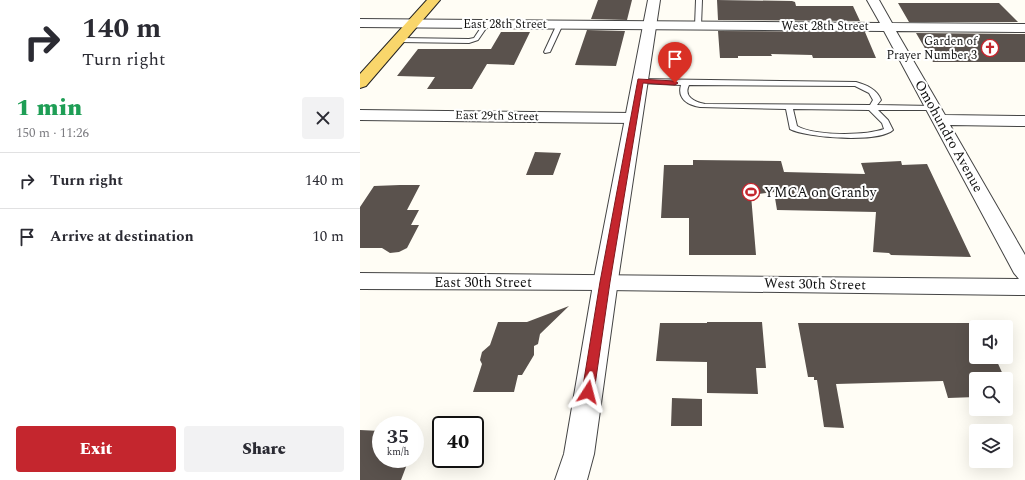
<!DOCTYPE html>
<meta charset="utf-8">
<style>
:root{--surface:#fff;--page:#f2f2f3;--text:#2b2b33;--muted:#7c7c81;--line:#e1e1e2;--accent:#c4262e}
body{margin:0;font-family:Spectral,serif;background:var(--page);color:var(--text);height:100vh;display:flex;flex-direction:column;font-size:15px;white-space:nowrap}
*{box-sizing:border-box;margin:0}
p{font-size:13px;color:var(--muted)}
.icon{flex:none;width:22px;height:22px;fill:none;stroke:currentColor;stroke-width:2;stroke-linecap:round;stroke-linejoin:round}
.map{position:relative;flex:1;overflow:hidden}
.sheet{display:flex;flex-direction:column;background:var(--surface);width:360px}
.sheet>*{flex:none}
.banner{background:#fff;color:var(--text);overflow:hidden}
.tools{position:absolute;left:609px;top:320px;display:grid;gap:8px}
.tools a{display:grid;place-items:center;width:44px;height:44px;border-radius:4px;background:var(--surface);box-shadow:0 4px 16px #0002;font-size:20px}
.speed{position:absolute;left:12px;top:416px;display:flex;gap:8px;font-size:20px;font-weight:700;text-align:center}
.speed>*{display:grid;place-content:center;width:52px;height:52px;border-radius:50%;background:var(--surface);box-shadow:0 4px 16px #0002;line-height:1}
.speed small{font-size:10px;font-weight:400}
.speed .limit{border:2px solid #111;border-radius:6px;background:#fff;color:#111}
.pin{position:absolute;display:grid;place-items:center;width:34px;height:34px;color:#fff;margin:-41px -17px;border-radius:50% 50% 50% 0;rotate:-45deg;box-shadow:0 0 4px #0007}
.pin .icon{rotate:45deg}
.me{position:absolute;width:44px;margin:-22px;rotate:9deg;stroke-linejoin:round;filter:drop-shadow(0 0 3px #0008)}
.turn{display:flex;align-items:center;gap:14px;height:84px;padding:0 16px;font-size:18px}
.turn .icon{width:52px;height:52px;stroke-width:2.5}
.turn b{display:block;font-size:28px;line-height:34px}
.round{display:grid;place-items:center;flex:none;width:42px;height:42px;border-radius:4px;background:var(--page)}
.summary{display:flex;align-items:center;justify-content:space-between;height:68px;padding:0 16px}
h1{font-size:24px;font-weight:800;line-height:30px;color:#1e9e55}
.button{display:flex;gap:8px;margin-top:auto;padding:8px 16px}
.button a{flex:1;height:46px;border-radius:4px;background:var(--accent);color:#fff;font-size:16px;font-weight:800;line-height:46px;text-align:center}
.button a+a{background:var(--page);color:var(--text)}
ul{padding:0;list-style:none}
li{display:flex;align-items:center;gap:12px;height:56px;padding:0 16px;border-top:1px solid var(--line)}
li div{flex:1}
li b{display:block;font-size:15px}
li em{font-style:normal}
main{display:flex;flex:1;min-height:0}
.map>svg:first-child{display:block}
</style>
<main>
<section class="sheet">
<div class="banner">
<div class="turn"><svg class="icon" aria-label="right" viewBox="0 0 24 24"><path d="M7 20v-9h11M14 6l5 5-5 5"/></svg><div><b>140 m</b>Turn right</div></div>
</div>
<div class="summary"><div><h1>1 min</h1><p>150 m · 11:26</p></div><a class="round"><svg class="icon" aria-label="close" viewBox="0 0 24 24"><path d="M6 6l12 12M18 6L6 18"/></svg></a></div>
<ul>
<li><svg class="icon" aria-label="right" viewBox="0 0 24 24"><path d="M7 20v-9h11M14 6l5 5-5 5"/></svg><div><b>Turn right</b></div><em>140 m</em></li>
<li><svg class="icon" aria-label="arrive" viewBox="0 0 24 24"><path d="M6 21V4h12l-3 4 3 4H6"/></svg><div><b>Arrive at destination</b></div><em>10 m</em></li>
</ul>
<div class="button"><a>Exit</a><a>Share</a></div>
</section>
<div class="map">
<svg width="665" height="480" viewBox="0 0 665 480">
<rect width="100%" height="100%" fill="#fffdf5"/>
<path fill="#5a524d" d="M238,0H272L267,20L231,19Z
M357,0L432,1L435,2L436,6H493L500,21L358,20Z
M538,3H639L658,22H549Z
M227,30L265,31L256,66L215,65Z
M358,31L505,32L516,58H453L452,55L411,54L412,56H378V58H360Z
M141,32H170L154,65L127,64L112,89H67L75,77L37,76L58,49H131Z
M556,33L665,34V62H573Z
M175,152L201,153L193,175H166Z
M333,160L421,161L424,172L505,174L501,163L541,161L542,165L567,164L611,257L531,255L529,253L513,252L516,212L417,210L414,192L391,195L396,255H329V218H301L304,165H333Z
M40,185H60L47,210H59L51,225H59L47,248L39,252L30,253L22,248H0V207L14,186Z
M209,306L180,334L178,344L174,346V355L162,375H158L154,392H113L122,364L120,360L122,352L130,345L138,322H167Z
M347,322H402L406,368H396L398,394L347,393V362L296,361L300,323H347Z
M438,323H619L621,327H616V357H635L645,379H616V397L588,398L583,381L476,384L484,428L464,427L457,380H454V377H448Z
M312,398L342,399V426H311Z
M0,430L21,431V459H49L41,480H0Z"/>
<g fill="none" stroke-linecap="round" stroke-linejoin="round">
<defs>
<path id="service" d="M336,0H342L341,26L338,28L335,26Z
M200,22L203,24L190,52L185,53L184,52L197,24Z
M124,23L129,24L118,40L109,43L39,42L36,40L39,38L109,39L114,38Z
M277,79L496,82C506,85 517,89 521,100L517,105L573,106L577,108L573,110H518L528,120L533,130C519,143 447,138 430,129L426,109L340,107C328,105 317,99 321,85L280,83H277ZM329,85L495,86L509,93L513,100L510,105L345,104C335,102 323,97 329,85ZM433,109L509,110L522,123L524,129C504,136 455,136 437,126Z"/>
<path id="minor" d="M507,0H519L532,23L665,24V32L536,31L585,115L665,116V126L590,125L665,255V295L245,290L0,289V273L659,279L654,273L524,31L0,27V19L520,23Z
M0,110L273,113L278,115L281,118L278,121L273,123L0,120Z"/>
<path id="tertiary" d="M288,0H300L259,273L234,454L227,480H195L204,454L235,273Z"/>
<path id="primary" d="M67,0H80L6,86L0,88V74Z"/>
</defs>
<use href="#service" stroke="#444" stroke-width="2"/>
<use href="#minor" stroke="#444" stroke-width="2"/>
<use href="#tertiary" stroke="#444" stroke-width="2"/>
<use href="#primary" stroke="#222" stroke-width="2"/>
<use href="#service" fill="#fff" fill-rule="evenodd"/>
<use href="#minor" fill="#fff" fill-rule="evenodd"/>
<use href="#tertiary" fill="#fff" fill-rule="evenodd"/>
<use href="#primary" fill="#f9d66b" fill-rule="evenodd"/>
</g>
<path fill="#c4262e" stroke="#7f191e" d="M278,79L315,81L318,83L315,85L283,83L250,282L234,392L232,395L228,397L224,395L222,392L240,282Z"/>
<defs>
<symbol id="church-ring" viewBox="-11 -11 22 22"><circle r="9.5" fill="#fff" stroke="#c4262e" stroke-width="1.5"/><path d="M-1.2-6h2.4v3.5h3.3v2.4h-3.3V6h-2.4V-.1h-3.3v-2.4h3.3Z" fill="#c4262e"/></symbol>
<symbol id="stadium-ring" viewBox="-11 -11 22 22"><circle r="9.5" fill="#fff" stroke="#c4262e" stroke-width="1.5"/><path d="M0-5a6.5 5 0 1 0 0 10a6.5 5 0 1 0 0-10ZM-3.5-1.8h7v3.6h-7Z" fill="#c4262e"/></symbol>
</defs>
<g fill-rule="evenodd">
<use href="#church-ring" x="620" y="38" width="20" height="20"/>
<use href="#stadium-ring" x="381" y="182" width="20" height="20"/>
</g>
<g text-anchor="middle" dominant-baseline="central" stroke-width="4" stroke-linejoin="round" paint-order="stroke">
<g font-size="12" fill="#111" stroke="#fff">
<text x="145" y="24">East 28th Street</text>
<text x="465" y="26">West 28th Street</text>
<text transform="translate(137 116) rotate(1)">East 29th Street</text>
</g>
<g font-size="12" fill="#111" stroke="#fff" text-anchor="end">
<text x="617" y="41">Garden of<tspan x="617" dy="14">Prayer Number 3</tspan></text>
</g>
<g font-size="14" fill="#111" stroke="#fff">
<text transform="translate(589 136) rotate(61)">Omohundro Avenue</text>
<text x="123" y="282">East 30th Street</text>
<text transform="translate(455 284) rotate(1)">West 30th Street</text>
</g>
<g font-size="14" fill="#111" stroke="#fff" text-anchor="start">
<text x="404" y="192">YMCA on Granby</text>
</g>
</g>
</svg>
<div class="tools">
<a><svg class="icon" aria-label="sound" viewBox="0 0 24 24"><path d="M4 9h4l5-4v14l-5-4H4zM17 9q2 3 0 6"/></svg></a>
<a><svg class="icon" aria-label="search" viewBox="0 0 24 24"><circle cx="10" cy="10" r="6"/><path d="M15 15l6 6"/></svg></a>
<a><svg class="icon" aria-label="layers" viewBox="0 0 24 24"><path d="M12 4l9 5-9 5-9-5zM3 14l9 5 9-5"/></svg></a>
</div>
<div class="speed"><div>35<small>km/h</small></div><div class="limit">40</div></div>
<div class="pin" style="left:315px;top:83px;background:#d93025"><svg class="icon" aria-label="arrive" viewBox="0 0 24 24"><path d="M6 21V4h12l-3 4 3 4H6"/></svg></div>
<svg class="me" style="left:228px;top:392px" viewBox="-20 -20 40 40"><path d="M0-17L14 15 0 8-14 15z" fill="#c4262e" stroke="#fff" stroke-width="4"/></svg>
</div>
</main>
